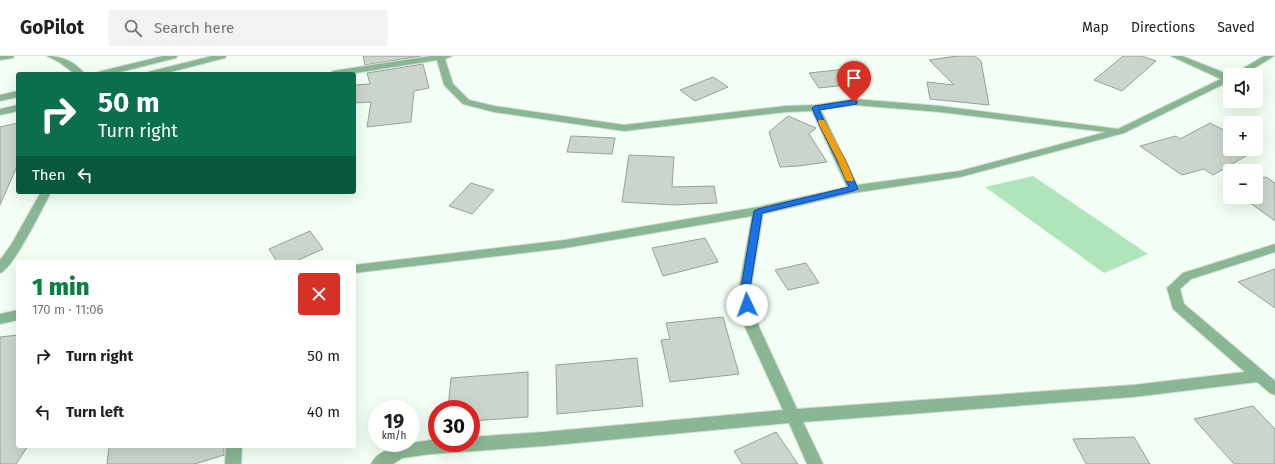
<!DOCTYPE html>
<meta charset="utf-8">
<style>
:root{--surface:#fff;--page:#f2f2f2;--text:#202124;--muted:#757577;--line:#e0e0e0;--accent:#0b8043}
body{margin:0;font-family:"Fira Sans",sans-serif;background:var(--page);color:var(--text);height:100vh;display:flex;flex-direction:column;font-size:15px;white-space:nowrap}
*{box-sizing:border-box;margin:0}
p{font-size:13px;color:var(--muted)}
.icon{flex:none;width:22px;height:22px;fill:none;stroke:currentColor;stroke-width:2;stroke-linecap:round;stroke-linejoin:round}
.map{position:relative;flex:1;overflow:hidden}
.side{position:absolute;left:16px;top:204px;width:340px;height:188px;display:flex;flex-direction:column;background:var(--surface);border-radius:4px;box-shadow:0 4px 16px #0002}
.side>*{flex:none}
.hud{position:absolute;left:16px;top:16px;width:340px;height:122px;border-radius:4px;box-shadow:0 4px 16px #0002;background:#0b6e4f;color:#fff;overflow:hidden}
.tools{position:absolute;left:1223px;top:12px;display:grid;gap:8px}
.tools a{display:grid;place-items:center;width:40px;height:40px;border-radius:4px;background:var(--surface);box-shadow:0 4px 16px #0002;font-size:20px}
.speed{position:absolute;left:368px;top:344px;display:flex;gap:8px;font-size:20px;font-weight:700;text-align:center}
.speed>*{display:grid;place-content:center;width:52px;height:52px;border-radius:50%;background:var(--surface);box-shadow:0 4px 16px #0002;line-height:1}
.speed small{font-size:10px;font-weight:400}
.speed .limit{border:6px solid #d22;background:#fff;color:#111}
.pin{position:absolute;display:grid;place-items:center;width:34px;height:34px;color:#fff;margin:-41px -17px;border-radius:50% 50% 50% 0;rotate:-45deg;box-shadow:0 0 4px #0007}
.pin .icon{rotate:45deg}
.me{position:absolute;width:44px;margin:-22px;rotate:357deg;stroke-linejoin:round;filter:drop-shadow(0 0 3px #0008)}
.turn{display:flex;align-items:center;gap:14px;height:84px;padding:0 16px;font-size:18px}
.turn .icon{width:52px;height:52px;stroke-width:2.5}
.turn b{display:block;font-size:28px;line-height:34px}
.then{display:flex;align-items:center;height:38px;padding:0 16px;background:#0003;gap:8px;font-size:15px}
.round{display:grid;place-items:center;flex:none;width:42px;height:42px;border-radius:4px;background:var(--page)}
.summary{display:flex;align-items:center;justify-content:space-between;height:68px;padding:0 16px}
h1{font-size:24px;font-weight:800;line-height:30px;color:var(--accent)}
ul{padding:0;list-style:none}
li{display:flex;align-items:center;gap:12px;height:56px;padding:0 16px}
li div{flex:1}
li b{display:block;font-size:15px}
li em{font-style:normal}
header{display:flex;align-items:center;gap:24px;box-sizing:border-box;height:56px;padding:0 20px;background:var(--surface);border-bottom:1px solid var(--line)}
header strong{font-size:19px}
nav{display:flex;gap:22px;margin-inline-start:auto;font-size:14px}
.search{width:280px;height:36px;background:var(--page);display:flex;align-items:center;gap:10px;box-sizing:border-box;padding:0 14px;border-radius:4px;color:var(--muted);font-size:15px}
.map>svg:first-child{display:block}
</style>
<header>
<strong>GoPilot</strong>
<div class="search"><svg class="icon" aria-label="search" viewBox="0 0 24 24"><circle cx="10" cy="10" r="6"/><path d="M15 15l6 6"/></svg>Search here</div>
<nav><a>Map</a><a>Directions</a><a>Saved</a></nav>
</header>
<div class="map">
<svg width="1275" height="408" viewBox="0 0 1275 408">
<rect width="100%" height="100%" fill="#f3fef5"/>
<path fill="#b0e5bb" d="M1033,120L1148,198L1104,217L985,131Z"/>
<path fill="#cbd5cc" stroke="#97a199" d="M363,0H421L365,9Z
M957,0H975L981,5L989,49L930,43L927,26L954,29L929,4Z
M1123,0H1142L1156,5L1122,35L1094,24Z
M423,8L429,32L414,35L411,66L367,71L371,46L354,47V29L370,28L367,17Z
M846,13L857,28L819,32L809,17Z
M713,21L728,31L695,45L680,34Z
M788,60L816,72L809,78L827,106L799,110L780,111L769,76Z
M18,67V108L0,149V71Z
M1210,67L1230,77V93H1256V90L1260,92L1213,119L1204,113L1182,119L1140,90L1176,80L1180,83Z
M571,80L615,82L612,98L567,96Z
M629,99L674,101L672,131L714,130L717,147L674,149L622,146Z
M1266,121L1275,127V165L1242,141H1256V123Z
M471,127L494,134L472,158L449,150Z
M310,175L323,193L294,206H277L269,193Z
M705,182L718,206L663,220L652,192Z
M806,207L819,227L788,234L775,214Z
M1275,213V252L1238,226Z
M723,261L739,318L670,326L661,284L670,283L666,267Z
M18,279V390H28L16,408H0V281Z
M637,302L643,350L557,358L556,309Z
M528,316V361L471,365V353H448L451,322Z
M1253,350L1275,373V408H1234L1194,363Z
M776,376L798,408H742L734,395Z
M1134,381L1150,408H1086L1073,383Z
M109,390H224V399L195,408H107Z"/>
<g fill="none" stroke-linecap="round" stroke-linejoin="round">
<defs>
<path id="minor" d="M0,0H14L13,2L0,4Z
M47,0C63,0 75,6 85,18H75L59,6Z
M163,0H177L176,2L112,18H97L98,16Z
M212,0H226L225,2L162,18H147L148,16Z
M431,0H452L445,3L453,28L469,44L494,50L624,69L786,50L815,49L854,43L940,50L1118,73L1221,23L1171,0H1182L1230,19V25L1124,77L960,121L853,137L763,158L750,238L759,271L797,353L1133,329L1245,316L1173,253L1167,232L1183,217L1275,188V196L1191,223L1180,233L1184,248L1275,325V339L1270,337L1257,326L1133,341L803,366L823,408H807L789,367L544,390L431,398L402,402L393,408H371C379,390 414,387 431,384H437V387H471V381L544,376L783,354L745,271L738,238L752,160L565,192L354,217V209L565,184L758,151L847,131L812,55L786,56L624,75L494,56L463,48L444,29L437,4L350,18H329L333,15ZM854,49L940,56L1106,76L960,115L857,129L821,54Z
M1264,0H1274L1243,19H1232Z
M18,35V41L0,45V39Z
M18,49V55L0,59V53Z
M41,136H51C43,151 13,213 0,217V204L11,189Z
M18,254V264L0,268V258Z
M226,390H242L241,408H225Z"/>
</defs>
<use href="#minor" stroke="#d1dbd3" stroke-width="2"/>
<use href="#minor" fill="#89b693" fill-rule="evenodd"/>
</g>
<path fill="#1a73e8" stroke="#114b97" d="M854,44L857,45V48L819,54L830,77L845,103L858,133L853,135L762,157L749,238L752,249L750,252H744L740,238L754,155L758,153L849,131C838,104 823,79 812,52L815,50Z"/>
<path fill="#f59e0b" d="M819,64H824L825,66L845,103L854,124L853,125H847L846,124L837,103L818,66Z"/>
</svg>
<div class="tools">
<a><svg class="icon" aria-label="sound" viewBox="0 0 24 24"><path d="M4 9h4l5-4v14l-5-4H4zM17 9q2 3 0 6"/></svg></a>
<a>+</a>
<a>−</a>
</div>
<div class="speed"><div>19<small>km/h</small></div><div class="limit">30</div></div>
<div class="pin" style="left:854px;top:46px;background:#d93025"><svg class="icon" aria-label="arrive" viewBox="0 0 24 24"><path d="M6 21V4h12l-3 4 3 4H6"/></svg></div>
<svg class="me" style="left:747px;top:249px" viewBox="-20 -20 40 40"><circle r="19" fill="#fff"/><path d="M0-13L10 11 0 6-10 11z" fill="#1a73e8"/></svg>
<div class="hud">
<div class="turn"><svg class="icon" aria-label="right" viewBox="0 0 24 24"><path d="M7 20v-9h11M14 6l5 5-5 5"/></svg><div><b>50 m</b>Turn right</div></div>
<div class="then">Then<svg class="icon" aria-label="left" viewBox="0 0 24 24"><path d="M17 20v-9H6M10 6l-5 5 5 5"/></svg></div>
</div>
<section class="side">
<div class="summary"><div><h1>1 min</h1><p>170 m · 11:06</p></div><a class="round" style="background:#d93025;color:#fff"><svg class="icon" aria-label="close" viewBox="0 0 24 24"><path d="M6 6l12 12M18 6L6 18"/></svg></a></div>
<ul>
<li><svg class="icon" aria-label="right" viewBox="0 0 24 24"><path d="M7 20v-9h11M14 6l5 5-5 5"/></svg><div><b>Turn right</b></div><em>50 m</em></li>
<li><svg class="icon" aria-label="left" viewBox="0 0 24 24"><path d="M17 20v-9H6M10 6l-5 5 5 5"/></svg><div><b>Turn left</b></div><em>40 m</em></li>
</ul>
</section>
</div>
